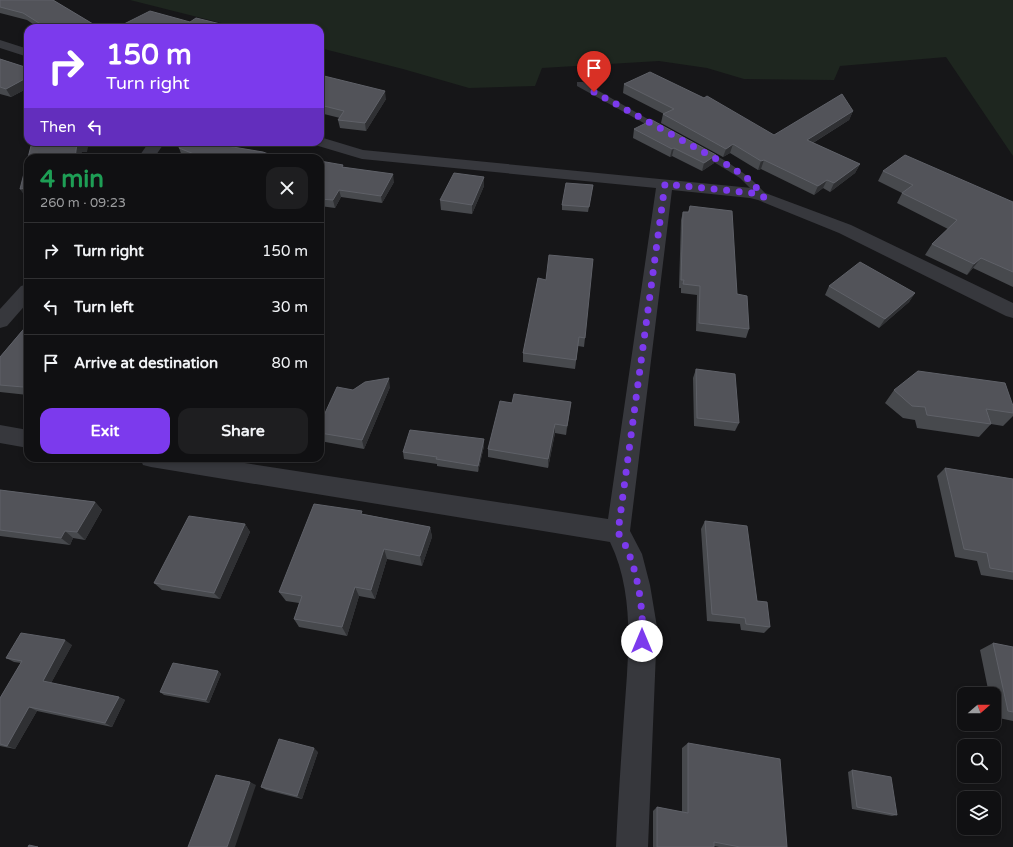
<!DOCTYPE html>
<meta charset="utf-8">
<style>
:root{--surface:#101012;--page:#1e1e20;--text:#f1f3f6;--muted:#9c9d9f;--line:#303032;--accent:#7c3aed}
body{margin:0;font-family:"Varela Round",sans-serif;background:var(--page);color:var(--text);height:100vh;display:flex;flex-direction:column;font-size:15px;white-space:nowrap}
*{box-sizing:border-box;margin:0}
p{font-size:13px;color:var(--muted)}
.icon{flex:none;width:22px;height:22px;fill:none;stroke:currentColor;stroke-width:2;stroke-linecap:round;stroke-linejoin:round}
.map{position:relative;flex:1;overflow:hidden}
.drawer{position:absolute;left:24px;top:154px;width:300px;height:308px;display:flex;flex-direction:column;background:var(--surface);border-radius:12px;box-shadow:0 2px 6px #0003,0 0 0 1px var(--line)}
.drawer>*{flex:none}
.guide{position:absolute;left:24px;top:24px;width:300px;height:122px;border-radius:12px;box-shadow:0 2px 6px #0003,0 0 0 1px var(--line);background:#7c3aed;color:#fff;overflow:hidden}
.needle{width:26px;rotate:70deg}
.fabs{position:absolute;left:957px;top:687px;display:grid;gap:8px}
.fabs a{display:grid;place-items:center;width:44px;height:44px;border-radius:8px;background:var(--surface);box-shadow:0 2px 6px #0003,0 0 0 1px var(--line);font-size:20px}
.pin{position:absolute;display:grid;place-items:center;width:34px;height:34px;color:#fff;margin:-41px -17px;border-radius:50% 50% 50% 0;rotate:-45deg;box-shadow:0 0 4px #0007}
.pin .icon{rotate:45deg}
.me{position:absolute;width:44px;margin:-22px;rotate:0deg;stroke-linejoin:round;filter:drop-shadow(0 0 3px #0008)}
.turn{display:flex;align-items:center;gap:14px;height:84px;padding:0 16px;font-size:18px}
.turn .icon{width:52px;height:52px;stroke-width:2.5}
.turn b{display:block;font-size:28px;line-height:34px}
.then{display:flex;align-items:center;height:38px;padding:0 16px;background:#0003;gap:8px;font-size:15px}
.round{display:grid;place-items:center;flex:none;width:42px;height:42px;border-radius:12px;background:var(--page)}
.overview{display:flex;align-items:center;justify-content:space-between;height:68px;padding:0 16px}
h1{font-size:24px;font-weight:700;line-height:30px;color:#1e9e55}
.button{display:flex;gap:8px;margin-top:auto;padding:8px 16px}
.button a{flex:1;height:46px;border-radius:12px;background:var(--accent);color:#fff;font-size:16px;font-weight:700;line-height:46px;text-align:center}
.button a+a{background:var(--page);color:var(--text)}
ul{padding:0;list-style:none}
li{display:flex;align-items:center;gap:12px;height:56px;padding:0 16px;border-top:1px solid var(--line)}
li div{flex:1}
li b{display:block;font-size:15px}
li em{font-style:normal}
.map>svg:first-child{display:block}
</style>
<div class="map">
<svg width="1013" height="847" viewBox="0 0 1013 847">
<rect width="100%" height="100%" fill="#161618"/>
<path fill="#1e261f" d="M130,0H1013V156L946,57L840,66L834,80L744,79L707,68L659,61L542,68L535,86L469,88L403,69L320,48V28H241Z"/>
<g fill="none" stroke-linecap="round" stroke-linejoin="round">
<path fill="#37383d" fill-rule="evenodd" d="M577,82H583L667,130L663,132H660L577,86Z
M699,149H705C728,162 752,176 768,197L767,199H761L740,178L699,153L698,151Z"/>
<path fill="#37383d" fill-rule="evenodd" d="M0,40L28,49V57L0,48Z
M320,137L363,150L752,188L851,225L1013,303V318L1006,316L839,233L758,200L750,198L672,190L630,531L642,554L650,585L657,627L648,847H616C618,803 621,760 624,716C628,658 636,596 610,542L151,467L143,465L140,458H212L608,519L656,188L362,159L315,145L312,142H320Z
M149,142H165L154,158H138Z
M28,284V302L7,326L0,328V309L21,286Z
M0,425L28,430V448L0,443Z"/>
</g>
<path fill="#47494d" d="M0,0H53L93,24L95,28H39L27,20L0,13Z
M0,59L28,68V88L11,97L0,94Z
M320,75L386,99L366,131L340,128L338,120L340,118L320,113Z
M624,84L774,135L853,111L849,120L813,143L860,164L855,173L830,192L823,188L814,195L761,169L758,170L730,153L723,157L661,123L663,114H664L623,93Z
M634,129L716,155L714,163L702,171L672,156L670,157L633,138Z
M179,148L279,158H188L182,156Z
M320,161L343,167L394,182L382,203L341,197L335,208L320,206Z
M883,171L1013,202V287L973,268L967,275L925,255L932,244L948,229L897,203L902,193L878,181Z
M484,177V186L472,214L441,210L440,200Z
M593,185L588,212L562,210V205Z
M690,206L737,294L749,329L746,338L696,331L697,295L681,293V288H679L681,220L683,212H688Z
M538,278L585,338L584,347L578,346L575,369L523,362V353Z
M829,286L915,293L909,302L879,328L825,295Z
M28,317V395L0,392V357L27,325L24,321Z
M696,369L739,423L735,431L694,426L693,378Z
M390,387L364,449L320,441V424L353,390Z
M894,390L1013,406V416L1003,426L991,424L979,437L917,428L915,420L903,418L885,403Z
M571,402L566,435L555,433L548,468L488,457V449L512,403Z
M484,439V446L478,472L437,466V464L404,459L403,452Z
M945,468L1013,479V580L981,575L977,561L955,557L937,476Z
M0,490L95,502L102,510L85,540L73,538L70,545L0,536Z
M363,514L430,527L432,537L422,566L387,559L375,599L359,596L347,636L299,627L294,619L299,603L286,601L279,592Z
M705,521L757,601L770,627L764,633L741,630L740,624L707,621L701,529Z
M245,524L250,532L220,599L162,590L154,583Z
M993,643L1013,647V721L994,717V694H989L980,650Z
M72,645L51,683L119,697L125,700L112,727L37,711L15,749L0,746V698L21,663L14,662L6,658Z
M218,671L221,674L209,703L164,695L160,692Z
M688,743L787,847H719L714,846V847H653V811L657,807L682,812V748Z
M318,752L302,799L266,790L261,787Z
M852,770L897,815L892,816L852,809L848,772Z"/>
<path fill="#2f3033" d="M323,47L325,55L320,58V49Z
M28,77V88L11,97L6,89Z
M385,91L386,99L366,131L365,123Z
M853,111L849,120L803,149L807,140Z
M82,142H89L87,152H82L81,158H75L77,143Z
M733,144L730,153L723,157L726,149Z
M674,148L672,156L670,157L672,149Z
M716,155L714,163L702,171L704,163Z
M764,160L761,169L758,170L761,161Z
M860,164L855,173L830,192L834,183Z
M393,174L394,182L382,203L381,196Z
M484,177V186L472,214V205Z
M827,180L823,188L814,195L818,186Z
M28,188V198H26L20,189Z
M339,190L341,197L335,208L333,200Z
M981,258L973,268L967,275L974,264Z
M915,293L909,302L879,328L885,319Z
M389,378L390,387L364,449L362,440Z
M28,381V393L23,387Z
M571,402L570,411L566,435L567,426Z
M555,424V433L548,468V459Z
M484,439V446L478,472V466Z
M95,502L102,510L85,540L77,532Z
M245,524L250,532L220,599L214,593Z
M430,527L432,537L422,566L420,556Z
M65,531L73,538L70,545L61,538Z
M384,549L387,559L375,599L371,590Z
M355,587L359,596L347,636L342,627Z
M65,640L72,645L50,685L43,681Z
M218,671L221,674L209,703L206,700Z
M119,697L125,700L112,727L105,723Z
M29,707L37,711L15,749L7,746Z
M314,748L318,752L302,799L297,796Z
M250,782L256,785L235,847H227Z"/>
<path fill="#525359" stroke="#5f6168" d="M0,0H53L93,24V28H47L23,13L0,7Z
M150,11L190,22L196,18L233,27L231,28H116Z
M0,59L28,68V77L6,89L0,87Z
M650,72L704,98L707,96L774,135L842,94L853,111L807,140L860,164L834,183L827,180L818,186L764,160L761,161L733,144L726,149L663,114L674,109L624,84Z
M320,75L385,91L365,123L338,120L344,111L320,105Z
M652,120L716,155L704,163L674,148L672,149L634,129Z
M32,142H82V143H77L75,158H28V188L20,189Z
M181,142H203L263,152L279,158H204L179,148Z
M905,155L1013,202V272L981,258L974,264L932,244L957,220L902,193L913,185L883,171Z
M320,161L343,165L342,167L393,174L381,196L339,190L333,200L320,199Z
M454,173L484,177L472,205L440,200Z
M566,183L593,185L589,207L562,205Z
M690,206L732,211L737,294L747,296L749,329L699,323L700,286L683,284L684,280H681L683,212H689Z
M549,255L593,259L585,338L579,337L576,360L523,353L538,278L546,280Z
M860,262L915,293L885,319L829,286Z
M28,317V322L24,321Z
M28,324V381L23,387L0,385V357Z
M696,369L735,374L739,423L697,418Z
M918,371L1005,383L1013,406V413L986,409L991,424L927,415L925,407L912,406L894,390Z
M389,378L362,440L320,433V424L337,387L353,390L365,382Z
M514,394L571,402L567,426L555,424L548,459L488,449L500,401L512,403Z
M410,430L484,439L478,466L436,459L437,457L403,452Z
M945,468L1013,479V572L990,568L987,553L964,549Z
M0,490L95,502L77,532L65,531L61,538L0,530Z
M314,504L362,511L361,514L430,527L420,556L384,549L371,590L355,587L342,627L294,619L302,596L279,592Z
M189,516L245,524L214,593L154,583Z
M705,521L747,526L757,601L767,602L770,627L746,624L745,618L712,614Z
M21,633L65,640L43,681L119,697L105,723L29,707L7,746L0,744V698L22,661L6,658Z
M993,643L1013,647V712L1008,711Z
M173,663L218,671L206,700L160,692Z
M279,739L314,748L297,796L261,787Z
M688,743L780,759L787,847H740L714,842V847H657V807L688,813Z
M852,770L891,777L897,815L857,807Z
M216,775L250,782L227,847H188Z
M29,845L38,847H28Z"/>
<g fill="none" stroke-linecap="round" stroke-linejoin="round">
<path stroke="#7c3aed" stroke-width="7" stroke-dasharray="0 12.6" d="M594,92L731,167L751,181L764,197L752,193L665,184L618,532C621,539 627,546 629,554C639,579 644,615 642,641"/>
</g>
</svg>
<div class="fabs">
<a><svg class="needle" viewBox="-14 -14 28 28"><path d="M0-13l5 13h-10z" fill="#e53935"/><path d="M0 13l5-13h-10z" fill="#9c9d9f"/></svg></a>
<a><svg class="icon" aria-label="search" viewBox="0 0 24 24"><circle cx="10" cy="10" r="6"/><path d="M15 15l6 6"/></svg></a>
<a><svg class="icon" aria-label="layers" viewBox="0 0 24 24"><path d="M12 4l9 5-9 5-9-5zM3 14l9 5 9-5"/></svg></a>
</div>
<div class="pin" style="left:594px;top:92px;background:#d93025"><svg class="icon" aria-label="arrive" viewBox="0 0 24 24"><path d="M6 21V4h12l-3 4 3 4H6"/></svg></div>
<svg class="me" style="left:642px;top:641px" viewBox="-20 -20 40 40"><circle r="19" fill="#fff"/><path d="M0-13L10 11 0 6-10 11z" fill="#7c3aed"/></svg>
<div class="guide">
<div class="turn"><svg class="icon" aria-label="right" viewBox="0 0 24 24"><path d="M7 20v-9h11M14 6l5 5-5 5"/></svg><div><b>150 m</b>Turn right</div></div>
<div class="then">Then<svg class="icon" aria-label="left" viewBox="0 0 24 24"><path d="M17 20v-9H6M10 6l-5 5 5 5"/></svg></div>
</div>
<section class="drawer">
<div class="overview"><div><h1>4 min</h1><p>260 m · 09:23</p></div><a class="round"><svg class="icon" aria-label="close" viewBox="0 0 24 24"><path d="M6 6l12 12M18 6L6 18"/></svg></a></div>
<ul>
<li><svg class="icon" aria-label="right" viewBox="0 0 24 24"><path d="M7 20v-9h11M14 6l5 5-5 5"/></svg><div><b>Turn right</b></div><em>150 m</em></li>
<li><svg class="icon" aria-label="left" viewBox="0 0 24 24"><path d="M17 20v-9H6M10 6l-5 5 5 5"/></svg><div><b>Turn left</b></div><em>30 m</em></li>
<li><svg class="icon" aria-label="arrive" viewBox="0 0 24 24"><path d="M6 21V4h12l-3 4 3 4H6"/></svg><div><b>Arrive at destination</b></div><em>80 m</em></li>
</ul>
<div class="button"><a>Exit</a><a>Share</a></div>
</section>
</div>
